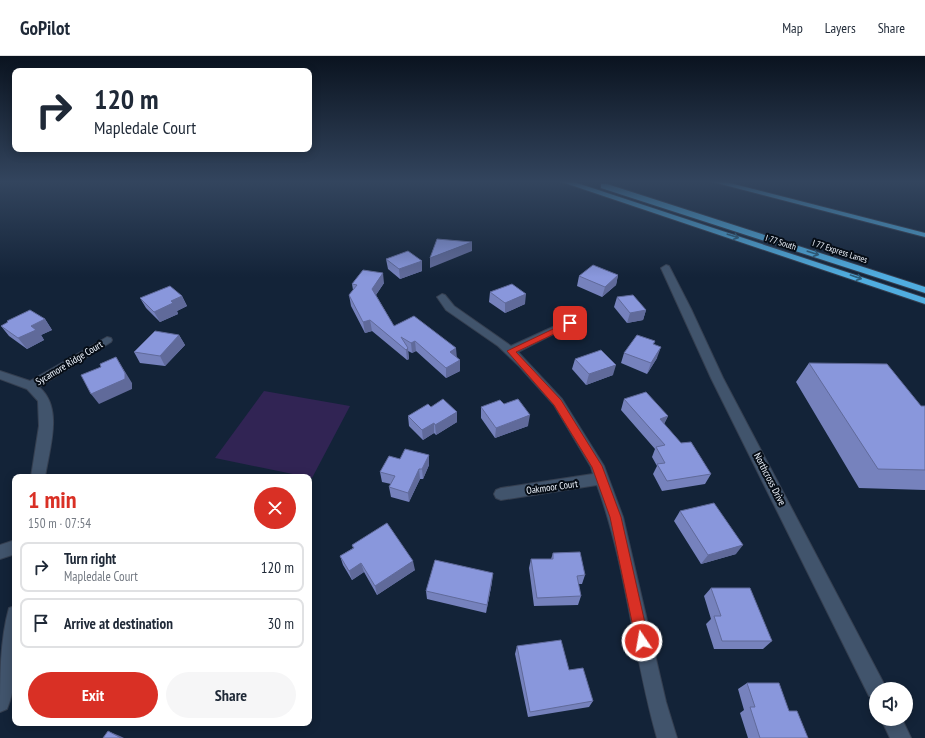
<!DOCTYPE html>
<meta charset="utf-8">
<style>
:root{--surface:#fff;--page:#f6f6f7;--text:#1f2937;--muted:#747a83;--line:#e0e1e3;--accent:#d93025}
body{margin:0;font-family:"PT Sans Narrow",sans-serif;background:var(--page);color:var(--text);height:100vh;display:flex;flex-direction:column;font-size:15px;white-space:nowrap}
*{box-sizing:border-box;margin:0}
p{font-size:13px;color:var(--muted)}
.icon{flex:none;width:22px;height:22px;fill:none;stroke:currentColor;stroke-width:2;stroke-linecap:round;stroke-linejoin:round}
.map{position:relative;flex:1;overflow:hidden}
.sheet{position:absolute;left:12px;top:418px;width:300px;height:252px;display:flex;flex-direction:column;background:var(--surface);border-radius:8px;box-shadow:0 2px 10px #0003}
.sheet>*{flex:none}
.hud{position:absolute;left:12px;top:12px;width:300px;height:84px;border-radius:8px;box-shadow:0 2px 10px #0003;background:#fff;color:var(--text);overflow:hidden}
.tools{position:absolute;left:869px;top:626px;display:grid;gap:8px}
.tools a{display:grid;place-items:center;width:44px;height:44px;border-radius:50%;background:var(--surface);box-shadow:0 2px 10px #0003;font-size:20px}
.pin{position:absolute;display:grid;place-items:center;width:34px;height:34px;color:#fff;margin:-17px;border-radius:8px;box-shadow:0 2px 6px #0006}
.me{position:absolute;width:44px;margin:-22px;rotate:348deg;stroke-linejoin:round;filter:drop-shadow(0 0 3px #0008)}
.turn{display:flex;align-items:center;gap:14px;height:84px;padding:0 16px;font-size:18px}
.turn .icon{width:52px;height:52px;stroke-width:2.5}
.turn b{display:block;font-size:28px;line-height:34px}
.round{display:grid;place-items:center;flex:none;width:42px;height:42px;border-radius:21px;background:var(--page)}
.headline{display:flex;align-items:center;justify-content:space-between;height:68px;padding:0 16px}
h1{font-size:24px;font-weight:600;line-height:30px;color:var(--accent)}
.cta{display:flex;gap:8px;margin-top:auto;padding:8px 16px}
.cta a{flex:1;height:46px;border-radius:24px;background:var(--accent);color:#fff;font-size:16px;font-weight:600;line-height:46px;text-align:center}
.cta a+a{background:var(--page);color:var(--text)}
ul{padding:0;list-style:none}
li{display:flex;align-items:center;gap:12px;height:50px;margin:0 8px 6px;padding:0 8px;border:2px solid var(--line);border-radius:8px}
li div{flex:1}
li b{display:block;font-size:15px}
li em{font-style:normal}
header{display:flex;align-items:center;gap:24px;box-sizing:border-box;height:56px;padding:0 20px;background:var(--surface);border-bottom:1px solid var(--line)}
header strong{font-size:19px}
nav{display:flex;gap:22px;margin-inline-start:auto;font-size:14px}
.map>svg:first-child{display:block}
</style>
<header>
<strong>GoPilot</strong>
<nav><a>Map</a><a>Layers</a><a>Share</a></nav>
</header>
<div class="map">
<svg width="925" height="682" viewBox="0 0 925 682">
<rect width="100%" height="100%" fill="#132338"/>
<path fill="#312454" d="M264,335L350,350L312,422L215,402Z"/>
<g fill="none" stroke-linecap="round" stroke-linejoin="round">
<defs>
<path id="minor" d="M666,209L669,210L691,253L723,322L883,626L885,633H876V642L869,640L711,322L661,212Z
M442,238L445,239L454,250L511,290L566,265H574L575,267L518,296L562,343L604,410L623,461L666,646L677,682H657C633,599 627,511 597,429L501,444L496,442L494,438L496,434L501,432L593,418L591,411L554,349L519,310L498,290L446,254L437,241Z
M107,281L111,282L112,284L111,286L39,331C64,352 49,393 45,421H31L39,370L38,345L27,333L0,323V315L30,325Z
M15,484V498L0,503V489Z
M15,550C15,583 20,621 7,653L0,656C0,622 0,584 9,552Z
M881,663H902L911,682H890Z"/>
<path id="highway" d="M559,125H571L925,242V248Z
M709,125H722L925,177V181Z
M601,128H607L925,231V237L601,132Z"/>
</defs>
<use href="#minor" stroke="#353f50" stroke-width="2"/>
<use href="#highway" stroke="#353f50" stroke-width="2"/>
<use href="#minor" fill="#41546c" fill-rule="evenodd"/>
<use href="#highway" fill="#50ade0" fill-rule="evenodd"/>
</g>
<path fill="#7682bd" d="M386,203L422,205V215L400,223L388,213Z
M618,219L616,229L602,241L577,230L579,220Z
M384,227L376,239L394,270L457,301L460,315L446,322L416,295L412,297L408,295L409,303L407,304L372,275L365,277L351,250L349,239L353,234L352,228Z
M490,236L525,248L505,257L489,246Z
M182,240L187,250L177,255L178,258L160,266L146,252L140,242Z
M617,241L646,254L643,264L627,267L614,251Z
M45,263L52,274L41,279L44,284L27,293L9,280L1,270L8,267L7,265Z
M179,279L185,289L165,310L140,307L134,296Z
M655,285L654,288L657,302L647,318L621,307L624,297Z
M575,303L613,319L586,329L572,313Z
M809,307L921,350H925V434L859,432L796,326Z
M624,343L668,360L664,368L681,387L711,418L705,428L662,435L653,418L657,410L652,401L655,393L621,354Z
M504,348L528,370L495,382L481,362V351Z
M431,351L457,366L436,379L434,377L423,384L409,370L408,360Z
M429,399V409L423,423H420L409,446L391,441L389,431L391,428L382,426L380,416L400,403Z
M680,455L736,498L701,508L674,465Z
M352,489L415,514L377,539L364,516L352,524L343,509L340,500L353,492Z
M553,497L585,519L582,528H578L581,540L578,549L534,550L529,512L531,503H551Z
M492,526L486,557L427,543L426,535Z
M711,532L772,585L763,593H714L706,568L711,563L704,540Z
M517,590L569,614L593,645L589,651L528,661L515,598Z
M747,627L789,655L808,682H748L740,657L744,654L738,633Z"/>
<path fill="#606a9a" d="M472,186V195L430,212V202Z
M422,205V215L400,223L399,213Z
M383,217L384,227L373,243L372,233Z
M618,219L616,229L602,241L605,231Z
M526,238L525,248L505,257V247Z
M182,240L187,250L177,255L178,258L160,266L154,256L171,245Z
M646,254L643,264L627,267L630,257Z
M45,263L52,274L41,279L44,284L27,293L18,282L31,270Z
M370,264L372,275L365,277L363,266Z
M179,279L185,289L165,310L160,300Z
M415,285L416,295L412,297L411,287Z
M661,291L657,302L647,318L651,307Z
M408,292L409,303L407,304L406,294Z
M456,292L457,303L450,296Z
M116,301L132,327V333L99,348L91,338Z
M460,304V315L446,322V312Z
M616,309L613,319L586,329L589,318Z
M457,356V366L436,379L435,369Z
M530,359L528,370L495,382L496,372Z
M668,360L663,370L660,363Z
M434,367V377L423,384L422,374Z
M429,399V409L423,423L422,413Z
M419,413L420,423L409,446L408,437Z
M743,489L736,498L701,508L708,499Z
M413,505L415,514L377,539L375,530Z
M361,507L364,516L352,524L349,515Z
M493,517L492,526L486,557L487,549Z
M108,675L120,680L124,682H121Z"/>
<path fill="#8997dc" stroke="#606a9a" d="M437,183L472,186L430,202Z
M408,195L422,205L399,213L386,203Z
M593,209L618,219L605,231L579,220Z
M363,214L383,217L372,233L394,270L414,260L456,292L450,296L460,304L446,312L415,285L411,287L401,281L408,292L406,294L370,264L363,266L349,239L357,229L352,228Z
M512,228L526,238L505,247L490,236Z
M170,230L182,240L171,245L173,247L154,256L140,242Z
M633,239L646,254L630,257L617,241Z
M30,254L45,263L31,270L36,274L18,282L1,270L8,266L7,265Z
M155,275L179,279L160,300L134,296Z
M637,279L655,285L653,288L661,291L651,307L624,297Z
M601,294L616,309L589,318L575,303Z
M116,301L125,317V323L91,338L81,319L101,311L100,308Z
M809,307L887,308L921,350H925V414L878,413Z
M646,336L668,360L660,363L681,387L691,386L711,418L667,425L657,408L665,407L656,391L665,389L624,343Z
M443,343L457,356L435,369L434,367L422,374L408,360L428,348L431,351Z
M518,343L530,359L496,372L481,351L500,344L504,348Z
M405,393L429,399L422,413H419L408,437L389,431L395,420L380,416L389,400L400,403Z
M714,447L743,489L708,499L680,455Z
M387,467L413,505L375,530L361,507L349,515L340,500L354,492L352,489Z
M580,496L585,519L577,520L581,540L537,542L531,503H553V497Z
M435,504L493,517L487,549L426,535Z
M711,532H750L772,585H722L714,560H721Z
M561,584L569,614L583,612L593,645L530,656L517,590Z
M747,627H779L789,655H797L808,682H760L750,651H755Z
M108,675L121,682H103Z"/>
<defs><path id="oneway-shaft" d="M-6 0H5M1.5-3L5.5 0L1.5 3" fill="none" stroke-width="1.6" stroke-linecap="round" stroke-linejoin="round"/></defs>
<g stroke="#2b5d7b">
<use href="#oneway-shaft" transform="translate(733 180) rotate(18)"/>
<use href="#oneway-shaft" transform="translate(813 197) rotate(18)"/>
<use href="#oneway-shaft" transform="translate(856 221) rotate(19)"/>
</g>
<linearGradient id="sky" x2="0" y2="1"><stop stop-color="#0a131f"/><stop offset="0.57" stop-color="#33455e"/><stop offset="1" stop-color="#33455e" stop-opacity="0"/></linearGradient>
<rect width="925" height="221" fill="url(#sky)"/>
<path fill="#d93025" stroke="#8d1f18" d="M570,265L574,267L573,269L516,296L561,344L602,410L621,461L649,585L647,589L642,591L638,589L636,585L610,461L592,411L554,349L507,295Z"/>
<g text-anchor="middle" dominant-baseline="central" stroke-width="4" stroke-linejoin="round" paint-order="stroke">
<g font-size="9" fill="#eff5fe" stroke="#060d16">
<text transform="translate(781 186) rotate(18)">I 77 South</text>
<text transform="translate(840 195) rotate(18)">I 77 Express Lanes</text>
</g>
<g font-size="10" fill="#eff5fe" stroke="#060d16">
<text transform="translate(69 307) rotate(-31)">Sycamore Ridge Court</text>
<text transform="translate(770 423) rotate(63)">Northcross Drive</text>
<text transform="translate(552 431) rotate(-8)">Oakmoor Court</text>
</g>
</g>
</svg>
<div class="tools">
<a><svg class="icon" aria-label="sound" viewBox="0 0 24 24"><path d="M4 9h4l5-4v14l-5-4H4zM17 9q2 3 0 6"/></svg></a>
</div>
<div class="pin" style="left:570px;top:267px;background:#d93025"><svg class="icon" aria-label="arrive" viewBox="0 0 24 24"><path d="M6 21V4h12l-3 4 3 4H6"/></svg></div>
<svg class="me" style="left:642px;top:585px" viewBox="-20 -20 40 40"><circle r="17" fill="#d93025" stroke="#fff" stroke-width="3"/><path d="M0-11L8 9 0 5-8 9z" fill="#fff"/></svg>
<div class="hud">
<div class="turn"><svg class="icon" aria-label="right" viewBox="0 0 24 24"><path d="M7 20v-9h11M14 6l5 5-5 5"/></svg><div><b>120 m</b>Mapledale Court</div></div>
</div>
<section class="sheet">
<div class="headline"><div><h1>1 min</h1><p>150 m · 07:54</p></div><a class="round" style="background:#d93025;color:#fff"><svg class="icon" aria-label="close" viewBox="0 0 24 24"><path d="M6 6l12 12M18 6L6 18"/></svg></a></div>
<ul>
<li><svg class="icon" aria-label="right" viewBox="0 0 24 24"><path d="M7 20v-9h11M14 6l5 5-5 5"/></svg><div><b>Turn right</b><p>Mapledale Court</p></div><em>120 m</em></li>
<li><svg class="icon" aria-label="arrive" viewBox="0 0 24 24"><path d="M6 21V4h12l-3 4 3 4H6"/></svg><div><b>Arrive at destination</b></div><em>30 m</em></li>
</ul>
<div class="cta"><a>Exit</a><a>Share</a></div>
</section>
</div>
